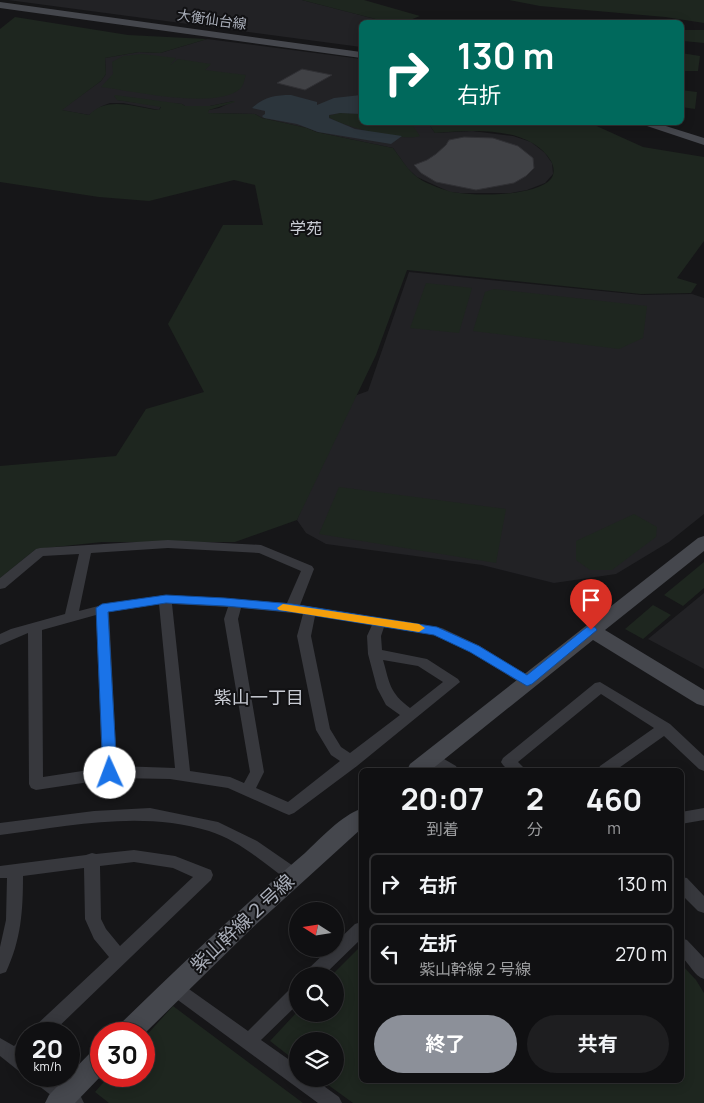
<!DOCTYPE html>
<html lang="ja">
<meta charset="utf-8">
<style>
:root{--surface:#101012;--page:#1e1e20;--text:#f1f3f6;--muted:#9c9d9f;--line:#303032;--accent:#8c9099}
body{margin:0;font-family:Manrope,"Noto Sans JP",sans-serif;background:var(--page);color:var(--text);height:100vh;display:flex;flex-direction:column;font-size:19px;white-space:nowrap}
*{box-sizing:border-box;margin:0}
p{font-size:16px;color:var(--muted)}
.icon{flex:none;width:28px;height:28px;fill:none;stroke:currentColor;stroke-width:2;stroke-linecap:round;stroke-linejoin:round}
.map{position:relative;flex:1;overflow:hidden}
.details{position:absolute;left:359px;top:768px;width:325px;height:315px;display:flex;flex-direction:column;background:var(--surface);border-radius:8px;box-shadow:0 2px 12px #0003,0 0 0 1px var(--line)}
.details>*{flex:none}
.banner{position:absolute;left:359px;top:20px;width:325px;height:105px;border-radius:8px;box-shadow:0 2px 12px #0003,0 0 0 1px var(--line);background:#00695c;color:#fff;overflow:hidden}
.needle{width:32px;rotate:282deg}
.tools{position:absolute;left:289px;top:902px;display:grid;gap:10px}
.tools a{display:grid;place-items:center;width:55px;height:55px;border-radius:50%;background:var(--surface);box-shadow:0 2px 12px #0003,0 0 0 1px var(--line);font-size:25px}
.speed{position:absolute;left:15px;top:1022px;display:flex;gap:10px;font-size:25px;font-weight:700;text-align:center}
.speed>*{display:grid;place-content:center;width:65px;height:65px;border-radius:50%;background:var(--surface);box-shadow:0 2px 12px #0003,0 0 0 1px var(--line);line-height:1}
.speed small{font-size:12px;font-weight:400}
.speed .limit{border:8px solid #d22;background:#fff;color:#111}
.pin{position:absolute;display:grid;place-items:center;width:42px;height:42px;color:#fff;margin:-51px -21px;border-radius:50% 50% 50% 0;rotate:-45deg;box-shadow:0 0 5px #0007}
.pin .icon{rotate:45deg}
.me{position:absolute;width:55px;margin:-28px;rotate:358deg;stroke-linejoin:round;filter:drop-shadow(0 0 4px #0008)}
.turn{display:flex;align-items:center;gap:18px;height:105px;padding:0 15px;font-size:22px}
.turn .icon{width:65px;height:65px;stroke-width:2.5}
.turn b{display:block;font-size:35px;line-height:42px}
.eta{display:flex;justify-content:space-evenly;align-items:center;height:85px;text-align:center}
.eta b{font-size:30px;font-weight:700;line-height:35px}
.action{display:flex;gap:10px;margin-top:auto;padding:10px 15px}
.action a{flex:1;height:58px;border-radius:30px;background:var(--accent);color:#fff;font-size:20px;font-weight:700;line-height:58px;text-align:center}
.action a+a{background:var(--page);color:var(--text)}
ul{padding:0;list-style:none}
li{display:flex;align-items:center;gap:15px;height:62px;margin:0 10px 8px;padding:0 5px;border:2px solid var(--line);border-radius:8px}
li div{flex:1}
li b{display:block;font-size:19px}
li em{font-style:normal}
.map>svg:first-child{display:block}
</style>
<div class="map">
<svg width="704" height="1103" viewBox="0 0 704 1103">
<rect width="100%" height="100%" fill="#161618"/>
<path fill="#222225" d="M8,0H302L387,22H361V47Z
M207,39L361,59V122L428,123L435,133L472,131L513,136L531,142L545,153L552,163L553,174L545,183L527,190L511,193H460L450,192L417,177L408,169L393,148L316,132L307,128L262,118L255,114L207,113L209,110L219,108L234,101L210,106H185L182,104L117,100L161,106L159,110L123,103H110L102,106L89,115L61,110L101,81L106,74L105,58L139,52L160,53Z
M409,272L642,295L692,294L704,298V514L669,542L616,574L554,583L482,565L326,544L306,533L297,520L346,399L368,391Z
M704,593V669L648,639Z"/>
<path fill="#1e261f" d="M302,0H364L420,16L405,22H387Z
M509,0H704V23L665,17L540,6Z
M15,17L128,35L207,39L160,53L139,52L105,58L106,74L101,81L62,110L89,115C108,95 135,108 159,110L161,107L117,100L114,96L115,95L182,104L185,106H210L234,101L235,102L209,110L208,113L255,114L262,118L307,128L316,132L393,148C402,160 409,173 423,181C433,186 448,192 459,193C480,196 536,196 551,179C555,173 554,167 551,161C529,125 471,130 435,133L428,123H590L643,147L704,157V241L677,278L697,284L691,293L641,294L407,270L376,355L297,520L235,542H102L36,549L0,578V466L116,456L146,409L204,392L168,324L223,225H263L255,185L234,180L149,201L99,197L0,182V29Z
M685,30H704V43L683,41Z
M681,53L700,56L698,71H681Z
M142,54L176,58L170,65L178,59L211,64L205,70L246,75C244,80 244,85 240,89C215,110 133,91 101,87L113,74L112,62L123,56Z
M681,90L697,92L695,109L681,107Z
M340,113L361,114V122L411,123L420,136C407,142 340,127 328,116Z
M426,283L472,288L459,333L410,328Z
M494,289L647,306L643,338L619,349L473,331L485,292Z
M339,487L506,509L496,563L319,534Z
M634,514L657,527L656,537L612,570H590L576,560V541Z
M704,562V588L683,606L664,595Z
M653,605L671,615L643,639L625,629Z
M361,946V1080H681V964L696,980L704,993V1103H353L320,1079H335V1041H298L297,1062L270,1041L297,1012L298,1014H335V976H331Z
M173,1006L303,1103H109L95,1092L109,1076H144V1038Z"/>
<path fill="#2c353c" d="M291,95L317,102V105L334,98L361,95V114L340,113L329,115V118L355,129L402,136L391,144L318,132L297,124L264,118L262,116L265,114V111L252,108C264,97 275,95 291,95Z"/>
<path fill="#404145" stroke="#303034" d="M302,69L332,75L305,90L277,83Z
M464,137L493,138L518,146L533,158L534,168L526,176L514,183L476,190L436,182L421,173L414,165L427,160L436,154L446,145L449,140Z"/>
<g fill="none" stroke-linecap="round" stroke-linejoin="round">
<path fill="#37383d" fill-rule="evenodd" d="M168,540L261,545L312,566L314,569L300,605L442,628L480,646L532,678L534,681L532,684H522L470,652L434,635L384,627L381,636L382,650L427,659L458,679L460,682L357,766L294,813L289,815L284,813L228,788L170,779L116,778L36,790L31,788L29,784L28,633L0,645V634L11,629L65,614L79,554L43,556L5,588L0,589V578L36,549L40,548ZM168,548L259,553L301,571L287,603L165,595L106,604L79,611L91,553ZM159,604L175,768L117,766L109,612ZM172,604L228,607L224,619L250,772L244,783L230,777L190,771ZM241,608L303,614L297,636L316,730L331,755L340,761L288,802L256,788L264,772L238,619ZM96,615L102,768L43,777L42,630ZM315,616L372,625L367,636L368,654L377,688L386,705L400,715L350,753L341,747L330,729L311,636ZM383,660L418,666L443,682L410,708C389,692 390,684 383,660Z
M600,682L670,724L704,756V771L699,769L664,736L616,770H598L600,766L654,728L601,694L518,762L526,770C516,770 506,772 501,762L503,758L595,683Z
M432,752L456,766L458,770C446,770 432,771 425,758L427,754Z
M150,808L218,822L257,841L299,870L301,875L299,880L293,881L287,880C263,862 238,840 209,831C141,810 69,826 0,835V823L94,811Z
M704,808V820L681,824V812Z
M134,850L175,856L211,870L213,875L211,880L51,1034H30L33,1028L109,957L94,939L85,919L84,868L23,876C23,911 21,940 6,972L0,974V947L6,920L7,878H0V866L86,855L92,853L96,854ZM134,862L173,868L193,877L120,946L106,929L101,919L100,866Z
M681,877L687,878L704,896V913L698,911L681,894Z
M361,922V939L323,976H304L306,971L329,949H335V943L355,924Z
M681,938L687,940L704,958V979C694,976 689,963 681,956Z
M173,980L179,982L248,1031L292,987L298,985V1004L261,1040L298,1066V1079H314L339,1097L342,1103H318L167,992L164,987L167,982Z
M0,1038L14,1046L20,1040L26,1038V1074L20,1072L0,1056Z
M31,1076H54L81,1097L84,1103H61L34,1082Z"/>
<path fill="#45474d" fill-rule="evenodd" d="M0,2L361,52V58L0,8Z
M635,122H653L704,138V145Z
M704,536V551L605,630L704,690V706L697,704L593,640L431,770H407L410,764L698,538Z
M361,809V829L250,930L144,1034H115L118,1026C179,967 240,908 305,853C320,839 342,815 361,809Z
M101,1048V1076L75,1103H45L49,1095L92,1051Z"/>
</g>
<path fill="#1a73e8" stroke="#114b97" d="M166,595L225,598L292,604L437,627L479,646L527,675L587,627H595L597,630L532,684L527,686L470,652L434,635L292,612L225,606L166,603L108,612L117,773L115,777L110,778L105,777L103,773L96,608L102,604Z"/>
<path fill="#f59e0b" d="M283,604L419,624L425,628L419,632L279,610L277,608Z"/>
<g text-anchor="middle" dominant-baseline="central" stroke-width="4" stroke-linejoin="round" paint-order="stroke">
<g font-size="14" fill="#a8adb8" stroke="#111113">
<text transform="translate(212 19) rotate(8)">大衡仙台線</text>
</g>
<g font-size="16" fill="#c9ccd4" stroke="#111113">
<text x="306" y="228">学苑</text>
</g>
<g font-size="18" fill="#c9ccd4" stroke="#111113">
<text x="259" y="697">紫山一丁目</text>
</g>
<g font-size="19" fill="#a8adb8" stroke="#111113">
<text transform="translate(242 923) rotate(-43)">紫山幹線２号線</text>
</g>
</g>
</svg>
<div class="tools">
<a><svg class="needle" viewBox="-14 -14 28 28"><path d="M0-13l5 13h-10z" fill="#e53935"/><path d="M0 13l5-13h-10z" fill="#9c9d9f"/></svg></a>
<a><svg class="icon" aria-label="search" viewBox="0 0 24 24"><circle cx="10" cy="10" r="6"/><path d="M15 15l6 6"/></svg></a>
<a><svg class="icon" aria-label="layers" viewBox="0 0 24 24"><path d="M12 4l9 5-9 5-9-5zM3 14l9 5 9-5"/></svg></a>
</div>
<div class="speed"><div>20<small>km/h</small></div><div class="limit">30</div></div>
<div class="pin" style="left:591px;top:630px;background:#d93025"><svg class="icon" aria-label="arrive" viewBox="0 0 24 24"><path d="M6 21V4h12l-3 4 3 4H6"/></svg></div>
<svg class="me" style="left:110px;top:773px" viewBox="-20 -20 40 40"><circle r="19" fill="#fff"/><path d="M0-13L10 11 0 6-10 11z" fill="#1a73e8"/></svg>
<div class="banner">
<div class="turn"><svg class="icon" aria-label="right" viewBox="0 0 24 24"><path d="M7 20v-9h11M14 6l5 5-5 5"/></svg><div><b>130 m</b>右折</div></div>
</div>
<section class="details">
<div class="eta">
<div><b>20:07</b><p>到着</p></div>
<div><b>2</b><p>分</p></div>
<div><b>460</b><p>m</p></div>
</div>
<ul>
<li><svg class="icon" aria-label="right" viewBox="0 0 24 24"><path d="M7 20v-9h11M14 6l5 5-5 5"/></svg><div><b>右折</b></div><em>130 m</em></li>
<li><svg class="icon" aria-label="left" viewBox="0 0 24 24"><path d="M17 20v-9H6M10 6l-5 5 5 5"/></svg><div><b>左折</b><p>紫山幹線２号線</p></div><em>270 m</em></li>
</ul>
<div class="action"><a>終了</a><a>共有</a></div>
</section>
</div>
